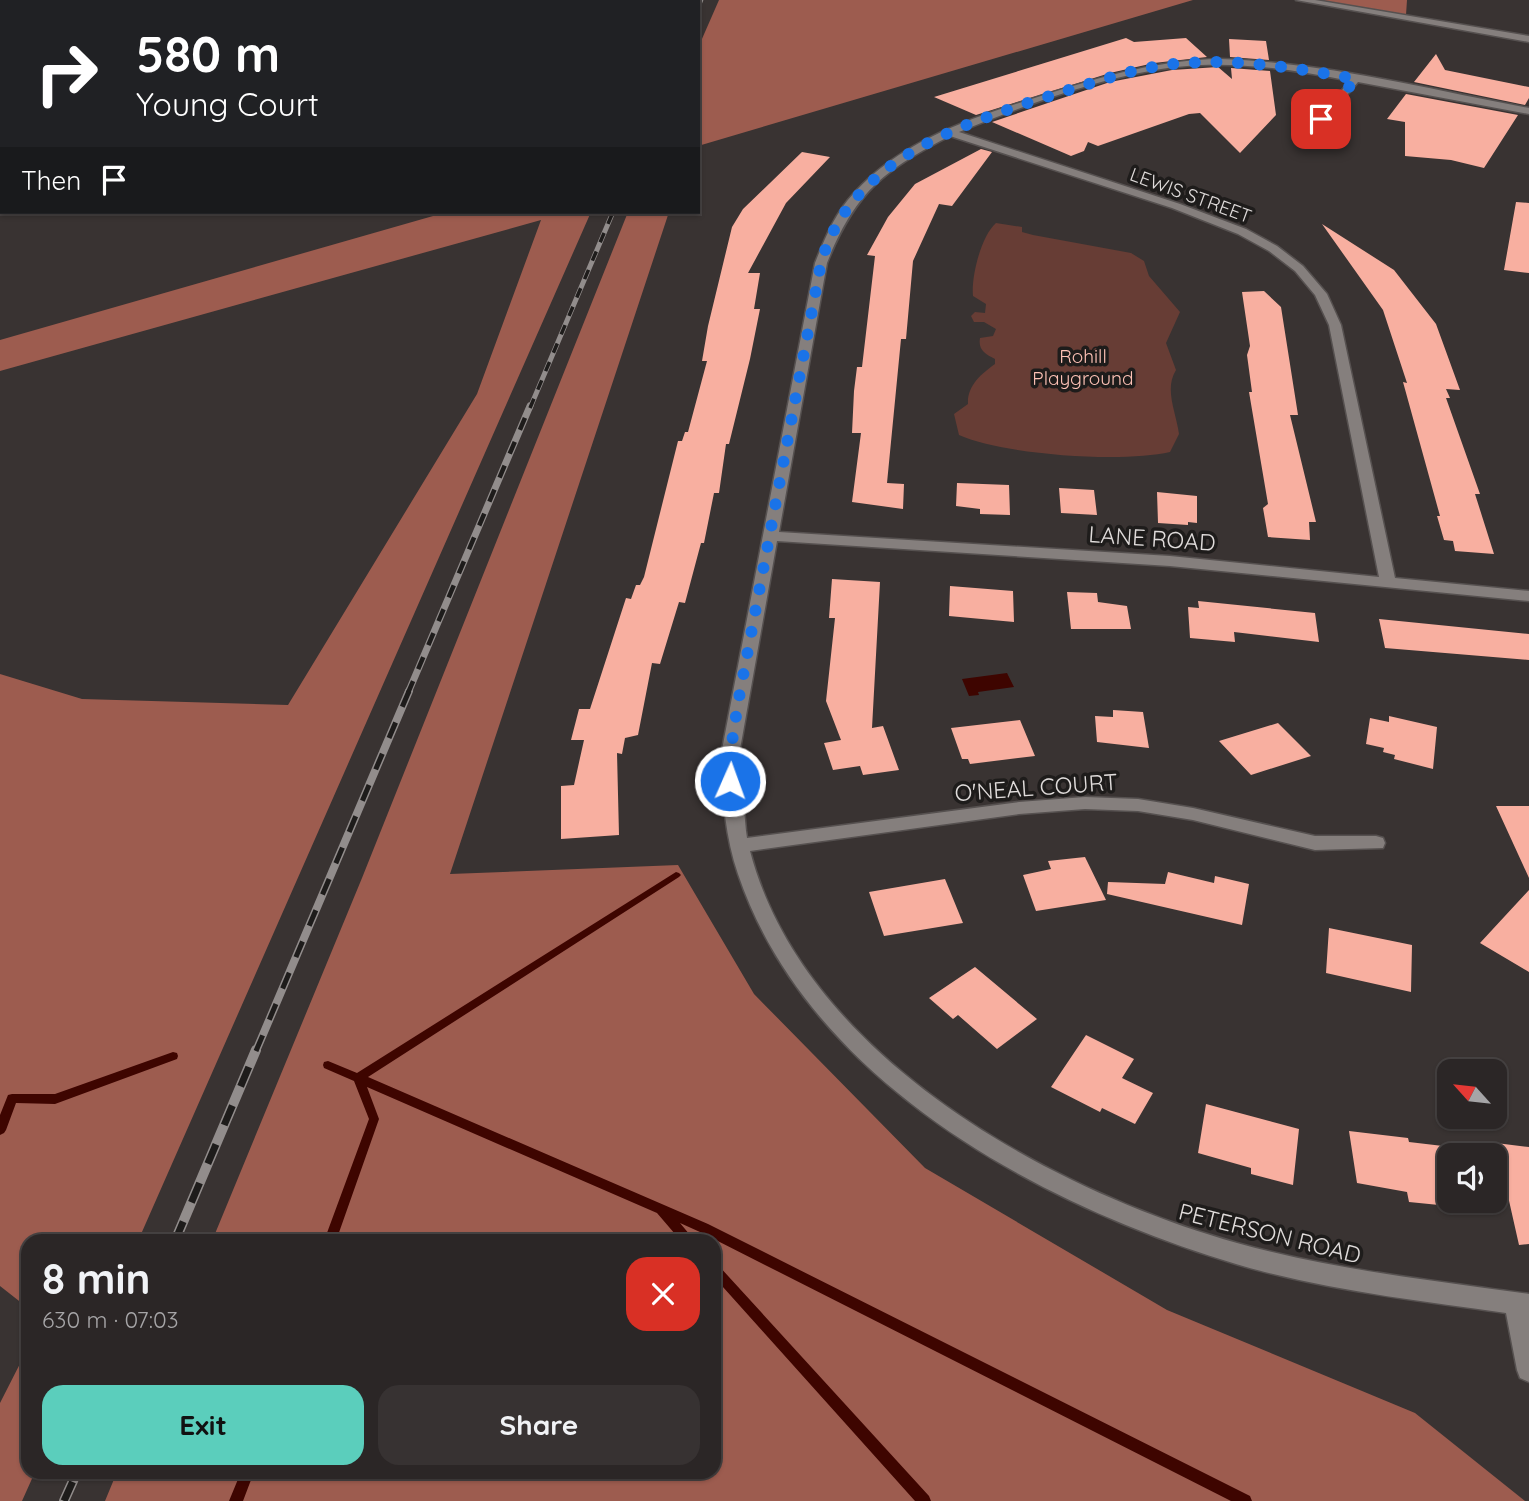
<!DOCTYPE html>
<meta charset="utf-8">
<style>
:root{--surface:#2b2626;--page:#373232;--text:#f1f3f6;--muted:#a6a5a7;--line:#474343;--accent:#5bcebc}
body{margin:0;font-family:Quicksand,sans-serif;background:var(--page);color:var(--text);height:100vh;display:flex;flex-direction:column;font-size:26px;white-space:nowrap}
*{box-sizing:border-box;margin:0}
p{font-size:23px;color:var(--muted)}
.icon{flex:none;width:38px;height:38px;fill:none;stroke:currentColor;stroke-width:2;stroke-linecap:round;stroke-linejoin:round}
.map{position:relative;flex:1;overflow:hidden}
.details{position:absolute;left:21px;top:1234px;width:700px;height:245px;display:flex;flex-direction:column;background:var(--surface);border-radius:21px;box-shadow:0 2px 5px #0004,0 0 0 2px var(--line)}
.details>*{flex:none}
.banner{position:absolute;left:0px;top:0px;width:700px;height:214px;box-shadow:0 2px 5px #0004,0 0 0 2px var(--line);background:#202124;color:#fff;overflow:hidden}
.needle{width:46px;rotate:297deg}
.controls{position:absolute;left:1437px;top:1059px;display:grid;gap:14px}
.controls a{display:grid;place-items:center;width:70px;height:70px;border-radius:14px;background:var(--surface);box-shadow:0 2px 5px #0004,0 0 0 2px var(--line);font-size:35px}
.pin{position:absolute;display:grid;place-items:center;width:60px;height:60px;color:#fff;margin:-30px;border-radius:14px;box-shadow:0 4px 10px #0006}
.me{position:absolute;width:77px;margin:-38px;rotate:2deg;stroke-linejoin:round;filter:drop-shadow(0 0 5px #0008)}
.turn{display:flex;align-items:center;gap:24px;height:147px;padding:0 21px;font-size:32px}
.turn .icon{width:91px;height:91px;stroke-width:2.5}
.turn b{display:block;font-size:49px;line-height:60px}
.then{display:flex;align-items:center;height:66px;padding:0 21px;background:#0003;gap:14px;font-size:26px}
.round{display:grid;place-items:center;flex:none;width:74px;height:74px;border-radius:21px;background:var(--page)}
.headline{display:flex;align-items:center;justify-content:space-between;height:119px;padding:0 21px}
h1{font-size:42px;font-weight:800;line-height:52px}
.cta{display:flex;gap:14px;margin-top:auto;padding:14px 21px}
.cta a{flex:1;height:80px;border-radius:21px;background:var(--accent);color:#111;font-size:28px;font-weight:800;line-height:80px;text-align:center}
.cta a+a{background:var(--page);color:var(--text)}
.map>svg:first-child{display:block}
</style>
<div class="map">
<svg width="1529" height="1501" viewBox="0 0 1529 1501">
<rect width="100%" height="100%" fill="#393332"/>
<path fill="#673d35" d="M996,223L1022,227V232L1033,235L1131,253L1144,261L1149,276L1180,312L1166,343L1176,370C1164,389 1176,412 1179,434L1170,452C1121,463 1004,455 959,435L954,414L968,404C967,386 981,374 995,364V359C985,354 978,350 980,338L993,336L996,329L984,322H974L971,316L975,312L985,313L986,304L973,296C971,277 981,236 996,223Z"/>
<path fill="#9d5c4f" d="M719,0H1193L698,146V48Z
M1316,0H1407L1406,15Z
M447,212H591L138,1241H28V1308L0,1286V674L82,699L288,705L477,394L541,220L0,371V340Z
M628,212H669L450,874L678,865L754,994L925,1168L1167,1310L1415,1413L1525,1501H105L117,1472H714V1241H212L362,878Z
M28,1348V1472H35L22,1501H0V1403Z"/>
<path fill="#3e0500" d="M1007,673L1014,687L978,692L979,695L969,696L962,679Z"/>
<g fill="none" stroke-linecap="round" stroke-linejoin="round">
<path fill="#3e0500" fill-rule="evenodd" d="M676,872L679,873L681,875L679,877L368,1077L708,1224L1250,1496L1252,1501H1231L700,1232L680,1223L695,1241H681L657,1213L367,1087L379,1119L336,1241H324L369,1119L354,1081L324,1068L323,1065L324,1062L328,1061L357,1073Z
M173,1052L177,1053L178,1056L177,1059L55,1104L16,1103L6,1130L4,1133L0,1135V1115L8,1095L12,1094H55Z
M714,1264L718,1265L929,1496L931,1501H915L714,1277Z
M241,1472H254L243,1501H229Z"/>
</g>
<path fill="#f8afa0" d="M1126,38L1134,42L1186,38L1207,57L1154,63L1110,73L976,115L934,97Z
M1229,39L1266,41L1269,60L1230,57Z
M1436,54L1445,70L1529,87V98L1525,105L1414,82Z
M1218,67L1232,79L1231,68L1270,71L1276,115L1240,153L1200,113L1189,114L1098,146L1088,142L1084,151L1071,156L992,122L1110,82L1172,70Z
M1406,94L1518,115L1484,168L1451,160L1405,156V122L1387,119Z
M981,149L992,152L952,206L939,204L913,261L906,339H901L887,483L904,484L903,509L852,502L861,433H852L854,391L857,367H862L875,256L867,255L888,217L915,184Z
M802,152L830,157L786,203L748,273H760L754,309H760L750,359L729,444H726L719,493H714L704,543H701L685,603L679,602L660,664L652,663L638,735L625,738L622,754L617,753L619,835L561,839V786L574,785L584,740H571L579,709H590L626,598L631,599L636,585H640L644,577L678,441H682L685,432H688L707,361H702L708,326L732,227L743,209Z
M1516,202L1529,203V273L1504,270Z
M1322,224L1394,270L1436,324L1460,390L1446,389L1450,398H1446L1480,494H1475L1494,554L1455,551L1453,541L1444,540L1437,516H1440L1403,382L1407,383L1383,310Z
M1264,291L1281,307L1298,415H1290L1316,522H1309L1310,540L1268,537L1263,508L1268,504L1249,392H1252L1247,355L1250,346L1242,292Z
M957,483L1009,485L1010,515L980,514V509L956,506Z
M1059,488L1094,490L1097,515L1061,513Z
M1157,492L1197,496V523L1188,522V525L1158,523Z
M832,579L880,582L872,728L883,726L899,770L863,775L860,766L833,770L824,743L841,740L826,701L835,618H829Z
M950,586L1013,591L1014,622L949,616Z
M1067,592L1097,593L1098,602L1127,606L1131,629H1071Z
M1198,601L1315,613L1319,642L1234,632L1235,642L1190,638L1188,607L1199,608Z
M1379,619L1529,634V660L1385,648Z
M1113,710L1143,712L1149,748L1097,742L1095,716L1113,717Z
M1389,716L1437,727L1433,769L1394,759L1395,755L1383,752L1384,748L1366,744L1370,718L1389,722Z
M1020,720L1035,756L970,764L968,759H962L951,728Z
M1278,723L1311,756L1251,775L1219,741Z
M1496,806H1529V878Z
M1085,857L1106,900L1036,911L1023,875L1051,869L1048,861Z
M1168,872L1214,883L1215,876L1249,884L1242,925L1107,894L1108,882L1165,884Z
M945,879L963,923L884,936L869,892Z
M1529,890V972L1480,943Z
M1329,928L1412,945L1411,992L1326,973Z
M975,967L1037,1019L997,1049L958,1015L953,1019L929,998Z
M1086,1035L1134,1059L1122,1078L1153,1093L1135,1124L1102,1108L1100,1112L1051,1087Z
M1206,1104L1299,1129L1293,1185L1251,1174V1168L1198,1153Z
M1349,1131L1408,1138L1409,1142L1443,1146L1449,1173V1206L1409,1202L1407,1192L1357,1183Z
M1496,1143L1529,1147V1244L1519,1245Z"/>
<g fill="none" stroke-linecap="round" stroke-linejoin="round">
<defs>
<path id="minor" d="M1296,0H1315L1529,36V42Z
M1220,59C1323,62 1427,89 1529,108V114L1358,82L1326,120L1324,130L1335,142L1330,145L1314,131L1318,117L1350,81C1300,71 1251,63 1201,65C1124,68 1030,103 959,132L1180,204L1246,229L1277,246L1303,266L1327,294L1341,325L1395,578L1529,591V601L1170,566L777,541L739,755L746,831L747,838L1019,802L1085,797L1138,799L1193,808L1315,836H1376L1383,838L1385,843L1383,848L1315,850L1193,820L1138,811L1085,809L1019,814L750,851C803,1055 1049,1190 1237,1243C1333,1270 1431,1280 1529,1294V1382L1520,1378L1517,1370L1506,1313C1415,1300 1324,1290 1236,1264C1039,1205 808,1081 738,874C725,836 722,795 721,755L815,263C825,238 835,213 854,193C904,138 978,116 1047,94C1104,76 1160,60 1220,59ZM950,136L1172,208L1238,234L1269,251L1295,271L1315,295L1329,325L1379,577L1170,556L779,532L827,263C855,192 884,170 950,136Z"/>
</defs>
<use href="#minor" stroke="#565150" stroke-width="3"/>
<use href="#minor" fill="#857f7d" fill-rule="evenodd"/>
<defs>
<path id="rail-far4" d="M698,7L701,0"/>
<path id="rail-far3" d="M530,408L613,212"/>
<path id="rail-far2" d="M408,693L530,406"/>
<path id="rail-far1" d="M256,1051L409,691"/>
<path id="rail" d="M175,1241L256,1050
M64,1501L77,1472"/>
</defs>
<use href="#rail-far4" stroke="#928d8c" stroke-width="4.5"/>
<use href="#rail-far3" stroke="#928d8c" stroke-width="5"/>
<use href="#rail-far2" stroke="#928d8c" stroke-width="7"/>
<use href="#rail-far1" stroke="#928d8c" stroke-width="8"/>
<use href="#rail" stroke="#928d8c" stroke-width="10"/>
<use href="#rail-far4" stroke="#1e1c1b" stroke-width="2.5" stroke-dasharray="9" stroke-linecap="butt"/>
<use href="#rail-far3" stroke="#1e1c1b" stroke-width="3.5" stroke-dasharray="10" stroke-linecap="butt"/>
<use href="#rail-far2" stroke="#1e1c1b" stroke-width="4.5" stroke-dasharray="13" stroke-linecap="butt"/>
<use href="#rail-far1" stroke="#1e1c1b" stroke-width="5" stroke-dasharray="17" stroke-linecap="butt"/>
<use href="#rail" stroke="#1e1c1b" stroke-width="7" stroke-dasharray="21" stroke-linecap="butt"/>
</g>
<g fill="none" stroke-linecap="round" stroke-linejoin="round">
<path stroke="#1a73e8" stroke-width="12" stroke-dasharray="0 21.6" d="M730,781V755L738,703L821,263C851,157 965,123 1059,93C1102,80 1143,65 1188,63C1245,59 1300,69 1356,79L1321,119"/>
</g>
<g text-anchor="middle" dominant-baseline="central" stroke-width="7" stroke-linejoin="round" paint-order="stroke">
<g font-size="19" fill="#e0dcdb" stroke="#1e1c1b">
<text transform="translate(1191 195) rotate(20)">LEWIS STREET</text>
</g>
<g font-size="19" fill="#fec2b6" stroke="#1e1c1b">
<text x="1083" y="356">Rohill<tspan x="1083" dy="22">Playground</tspan></text>
</g>
<g font-size="23" fill="#e0dcdb" stroke="#1e1c1b">
<text transform="translate(1152 538) rotate(4)">LANE ROAD</text>
<text transform="translate(1036 787) rotate(-4)">O'NEAL COURT</text>
<text transform="translate(1270 1233) rotate(14)">PETERSON ROAD</text>
</g>
</g>
</svg>
<div class="controls">
<a><svg class="needle" viewBox="-14 -14 28 28"><path d="M0-13l5 13h-10z" fill="#e53935"/><path d="M0 13l5-13h-10z" fill="#a6a5a7"/></svg></a>
<a><svg class="icon" aria-label="sound" viewBox="0 0 24 24"><path d="M4 9h4l5-4v14l-5-4H4zM17 9q2 3 0 6"/></svg></a>
</div>
<div class="pin" style="left:1321px;top:119px;background:#d93025"><svg class="icon" aria-label="arrive" viewBox="0 0 24 24"><path d="M6 21V4h12l-3 4 3 4H6"/></svg></div>
<svg class="me" style="left:730px;top:781px" viewBox="-20 -20 40 40"><circle r="17" fill="#1a73e8" stroke="#fff" stroke-width="3"/><path d="M0-11L8 9 0 5-8 9z" fill="#fff"/></svg>
<div class="banner">
<div class="turn"><svg class="icon" aria-label="right" viewBox="0 0 24 24"><path d="M7 20v-9h11M14 6l5 5-5 5"/></svg><div><b>580 m</b>Young Court</div></div>
<div class="then">Then<svg class="icon" aria-label="arrive" viewBox="0 0 24 24"><path d="M6 21V4h12l-3 4 3 4H6"/></svg></div>
</div>
<section class="details">
<div class="headline"><div><h1>8 min</h1><p>630 m · 07:03</p></div><a class="round" style="background:#d93025;color:#fff"><svg class="icon" aria-label="close" viewBox="0 0 24 24"><path d="M6 6l12 12M18 6L6 18"/></svg></a></div>
<div class="cta"><a>Exit</a><a>Share</a></div>
</section>
</div>
